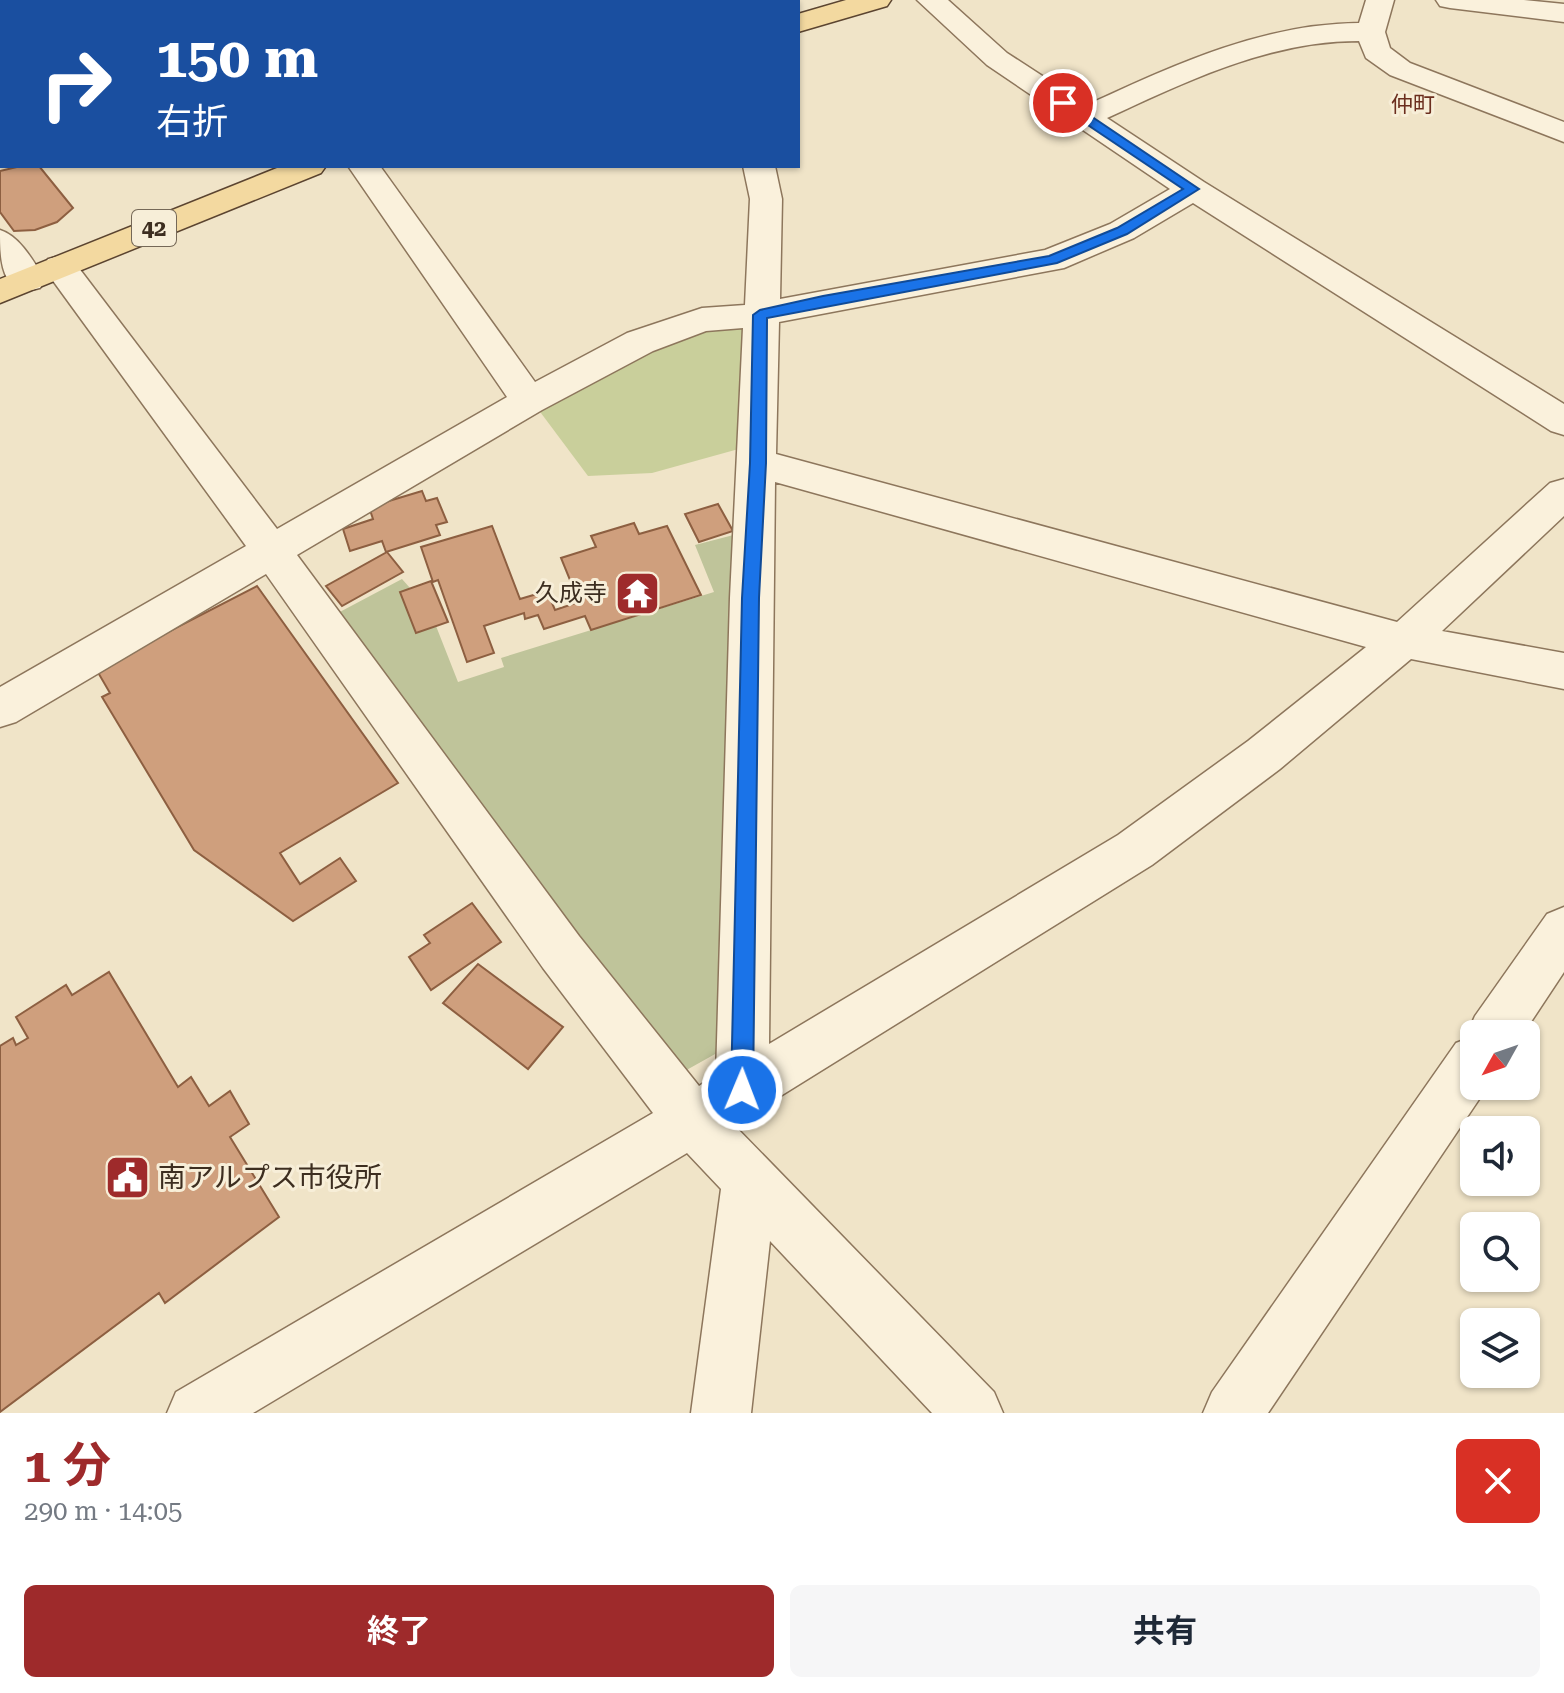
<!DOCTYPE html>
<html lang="ja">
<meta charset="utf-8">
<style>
:root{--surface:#fff;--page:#f6f6f7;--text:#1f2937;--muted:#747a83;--accent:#9e2a2b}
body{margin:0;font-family:"Roboto Serif","Noto Sans JP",serif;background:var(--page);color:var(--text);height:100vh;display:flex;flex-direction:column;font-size:30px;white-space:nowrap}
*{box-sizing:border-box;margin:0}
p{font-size:26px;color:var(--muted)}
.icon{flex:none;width:44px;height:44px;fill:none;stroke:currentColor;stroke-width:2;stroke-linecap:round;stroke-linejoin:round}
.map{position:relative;height:1413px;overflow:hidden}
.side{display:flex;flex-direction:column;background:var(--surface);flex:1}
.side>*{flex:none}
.banner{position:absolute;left:0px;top:0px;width:800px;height:168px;box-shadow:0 2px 6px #0004;background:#1a4fa0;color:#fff;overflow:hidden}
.needle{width:52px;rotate:230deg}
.buttons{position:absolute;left:1460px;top:1020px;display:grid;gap:16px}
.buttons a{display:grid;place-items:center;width:80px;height:80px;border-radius:12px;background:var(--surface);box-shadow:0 2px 6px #0004;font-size:40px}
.pin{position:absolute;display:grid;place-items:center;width:68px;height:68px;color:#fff;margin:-34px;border:4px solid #fff;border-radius:50%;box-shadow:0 2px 8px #0007}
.me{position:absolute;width:88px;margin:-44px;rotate:1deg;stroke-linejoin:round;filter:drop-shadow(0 0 6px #0008)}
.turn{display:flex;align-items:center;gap:28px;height:168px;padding:0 24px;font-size:36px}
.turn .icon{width:104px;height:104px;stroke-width:2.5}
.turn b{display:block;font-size:56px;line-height:68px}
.round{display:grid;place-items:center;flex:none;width:84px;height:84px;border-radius:12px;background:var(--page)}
.headline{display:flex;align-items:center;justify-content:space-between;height:136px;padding:0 24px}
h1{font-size:48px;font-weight:700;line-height:60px;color:var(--accent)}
.primary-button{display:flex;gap:16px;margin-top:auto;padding:16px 24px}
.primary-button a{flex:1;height:92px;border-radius:12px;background:var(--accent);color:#fff;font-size:32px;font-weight:700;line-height:92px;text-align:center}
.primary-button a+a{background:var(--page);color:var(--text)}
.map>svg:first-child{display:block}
</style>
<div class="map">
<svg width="1564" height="1413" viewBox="0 0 1564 1413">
<rect width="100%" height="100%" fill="#f0e4c8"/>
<path fill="#c9cf9b" d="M750,325L753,445L652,473L588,476L535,405L586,377L704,328Z"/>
<path fill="#bfc49a" d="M745,532L733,1044L683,1072L575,942L336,614L402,579L410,588L400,592L416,633L436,626L458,682L504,667L501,658L714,592L695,545Z"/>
<path fill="#cf9f7d" stroke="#8d5f41" stroke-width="2" d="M21,166H39L73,208L57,222L35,230L14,231L0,212V171Z
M422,491L426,501L437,498L447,522L436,525L440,535L386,552L382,541L350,551L343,529L373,519L369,507Z
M718,504L733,531L699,542L685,514Z
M634,523L639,534L667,526L701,595L591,630L585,616L544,629L538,615L525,619L524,613L484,626L494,653L467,662L438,580L433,582L421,547L492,526L520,599L547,591L555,610L579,602L561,558L596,547L591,536Z
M387,552L403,572L342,606L326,586Z
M431,581L448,622L416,633L400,592Z
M257,586L398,783L280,853L300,884L340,858L356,881L293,921L194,850L102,697L110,693L96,669Z
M472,903L501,942L431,990L409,957L430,943L424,935Z
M478,964L563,1027L528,1069L443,1003Z
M109,972L178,1087L191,1077L209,1106L230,1091L249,1124L230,1137L279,1217L165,1303L159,1293L0,1412V1046L13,1038L16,1045L28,1038L16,1017L66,985L72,995Z"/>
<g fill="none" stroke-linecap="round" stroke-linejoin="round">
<defs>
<path id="minor" d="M74,0H102L103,2H75Z
M334,0H368L333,2Z
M539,0H568L569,2H540Z
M917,0H948L1007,53L1087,105C1174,65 1261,24 1359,23L1366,0H1394L1385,32L1390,48L1410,63L1564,122V142L1390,75L1366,58L1359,41C1268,41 1188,81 1107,118L1204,182L1564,404V435L1551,431L1193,203L1134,238L1064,268L779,322L776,454L1397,622L1550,483L1564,479V516L1442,631L1564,653V689L1411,659L1280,769L1152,865L734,1125L994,1392L1003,1413H932L770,1241L751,1413H691L721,1189L687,1153L253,1413H167L176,1392L653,1113L543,968L266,574L16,722L0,727V687L246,546L43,267L48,259L60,256L72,259L277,529L507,397L348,166H380L535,382L627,333L702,308L745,305L750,199L743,166H775L782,199L780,299L1045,250L1110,224L1170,189L987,65ZM743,328L730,598L716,1075L699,1086L579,936L297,555L542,410L653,351L706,331ZM775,482L1366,647L1248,741L1118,835L769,1044Z
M1436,0H1524L1564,4V22L1450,8L1440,6Z
M0,97H2L0,116Z
M0,230C20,236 34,262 45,280L40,288C0,299 0,258 0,230Z
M1564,907V972L1523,1034H1474V1086H1488L1268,1413H1203L1212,1392L1456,1043L1469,1038L1467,1034L1475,1016L1547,914Z"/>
<path id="major" d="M846,0H891L887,6L798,32V14Z
M282,166H326L321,173L0,303V279Z"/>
</defs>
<use href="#minor" stroke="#8d765c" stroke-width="3"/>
<use href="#major" stroke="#5b4430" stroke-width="3"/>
<use href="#minor" fill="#faf1dc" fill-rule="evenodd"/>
<use href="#major" fill="#f3d9a0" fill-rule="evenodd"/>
</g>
<path fill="#1a73e8" stroke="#114b97" stroke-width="2" d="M1058,100H1067L1199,189L1127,234L1057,263L767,318L766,463L759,598L753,1090L749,1098L742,1101L734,1098L731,1090L742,598L750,463L753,315L760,310L823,296L1049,256L1117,228L1183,189L1058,105Z"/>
<defs>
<symbol id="temple-square" viewBox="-11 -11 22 22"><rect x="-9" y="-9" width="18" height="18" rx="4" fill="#9e2a2b" stroke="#f7eed8"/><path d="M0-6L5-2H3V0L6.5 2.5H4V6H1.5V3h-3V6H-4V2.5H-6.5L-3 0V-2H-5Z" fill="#fff"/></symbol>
<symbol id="civic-square" viewBox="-11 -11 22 22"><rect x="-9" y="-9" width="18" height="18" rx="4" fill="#9e2a2b" stroke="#f7eed8"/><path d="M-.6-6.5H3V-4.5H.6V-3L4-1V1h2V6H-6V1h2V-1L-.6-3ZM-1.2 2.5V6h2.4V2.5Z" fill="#fff"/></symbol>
</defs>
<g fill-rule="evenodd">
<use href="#temple-square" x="612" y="568" width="51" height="51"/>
<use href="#civic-square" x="102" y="1152" width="51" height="51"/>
</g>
<g text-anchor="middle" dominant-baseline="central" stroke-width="6" stroke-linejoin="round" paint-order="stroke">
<g font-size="22" fill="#6b2e1e" stroke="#f7eed8">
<text x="1413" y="104">仲町</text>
</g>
<rect fill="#f7eed8" stroke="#756857" stroke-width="2" x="132" y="210" width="44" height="36" rx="6"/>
<g font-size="22" font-weight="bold" fill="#3d2e20">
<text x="154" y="228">42</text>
</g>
<g font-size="24" fill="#3d2e20" stroke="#f7eed8" text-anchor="end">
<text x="607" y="593">久成寺</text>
</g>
<g font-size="28" fill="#3d2e20" stroke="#f7eed8" text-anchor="start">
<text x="158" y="1177">南アルプス市役所</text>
</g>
</g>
</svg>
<div class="buttons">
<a><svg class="needle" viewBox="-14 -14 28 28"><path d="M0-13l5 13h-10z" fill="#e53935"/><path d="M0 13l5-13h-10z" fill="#747a83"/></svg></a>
<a><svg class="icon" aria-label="sound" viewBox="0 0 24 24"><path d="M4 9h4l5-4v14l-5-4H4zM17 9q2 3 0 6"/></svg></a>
<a><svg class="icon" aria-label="search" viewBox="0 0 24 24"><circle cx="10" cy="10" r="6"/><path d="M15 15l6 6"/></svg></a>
<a><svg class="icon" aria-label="layers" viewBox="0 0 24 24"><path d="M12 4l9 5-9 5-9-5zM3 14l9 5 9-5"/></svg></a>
</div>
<div class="pin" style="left:1063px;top:103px;background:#d93025"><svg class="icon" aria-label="arrive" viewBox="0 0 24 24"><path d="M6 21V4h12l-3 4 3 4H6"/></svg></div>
<svg class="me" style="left:742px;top:1090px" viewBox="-20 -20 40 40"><circle r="17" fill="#1a73e8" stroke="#fff" stroke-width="3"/><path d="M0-11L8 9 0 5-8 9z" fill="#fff"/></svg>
<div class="banner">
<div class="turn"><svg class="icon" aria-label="right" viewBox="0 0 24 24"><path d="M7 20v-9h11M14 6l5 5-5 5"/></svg><div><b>150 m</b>右折</div></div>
</div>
</div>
<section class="side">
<div class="headline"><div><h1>1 分</h1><p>290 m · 14:05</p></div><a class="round" style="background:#d93025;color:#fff"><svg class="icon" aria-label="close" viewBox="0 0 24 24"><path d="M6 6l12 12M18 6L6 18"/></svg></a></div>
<div class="primary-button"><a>終了</a><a>共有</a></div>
</section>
